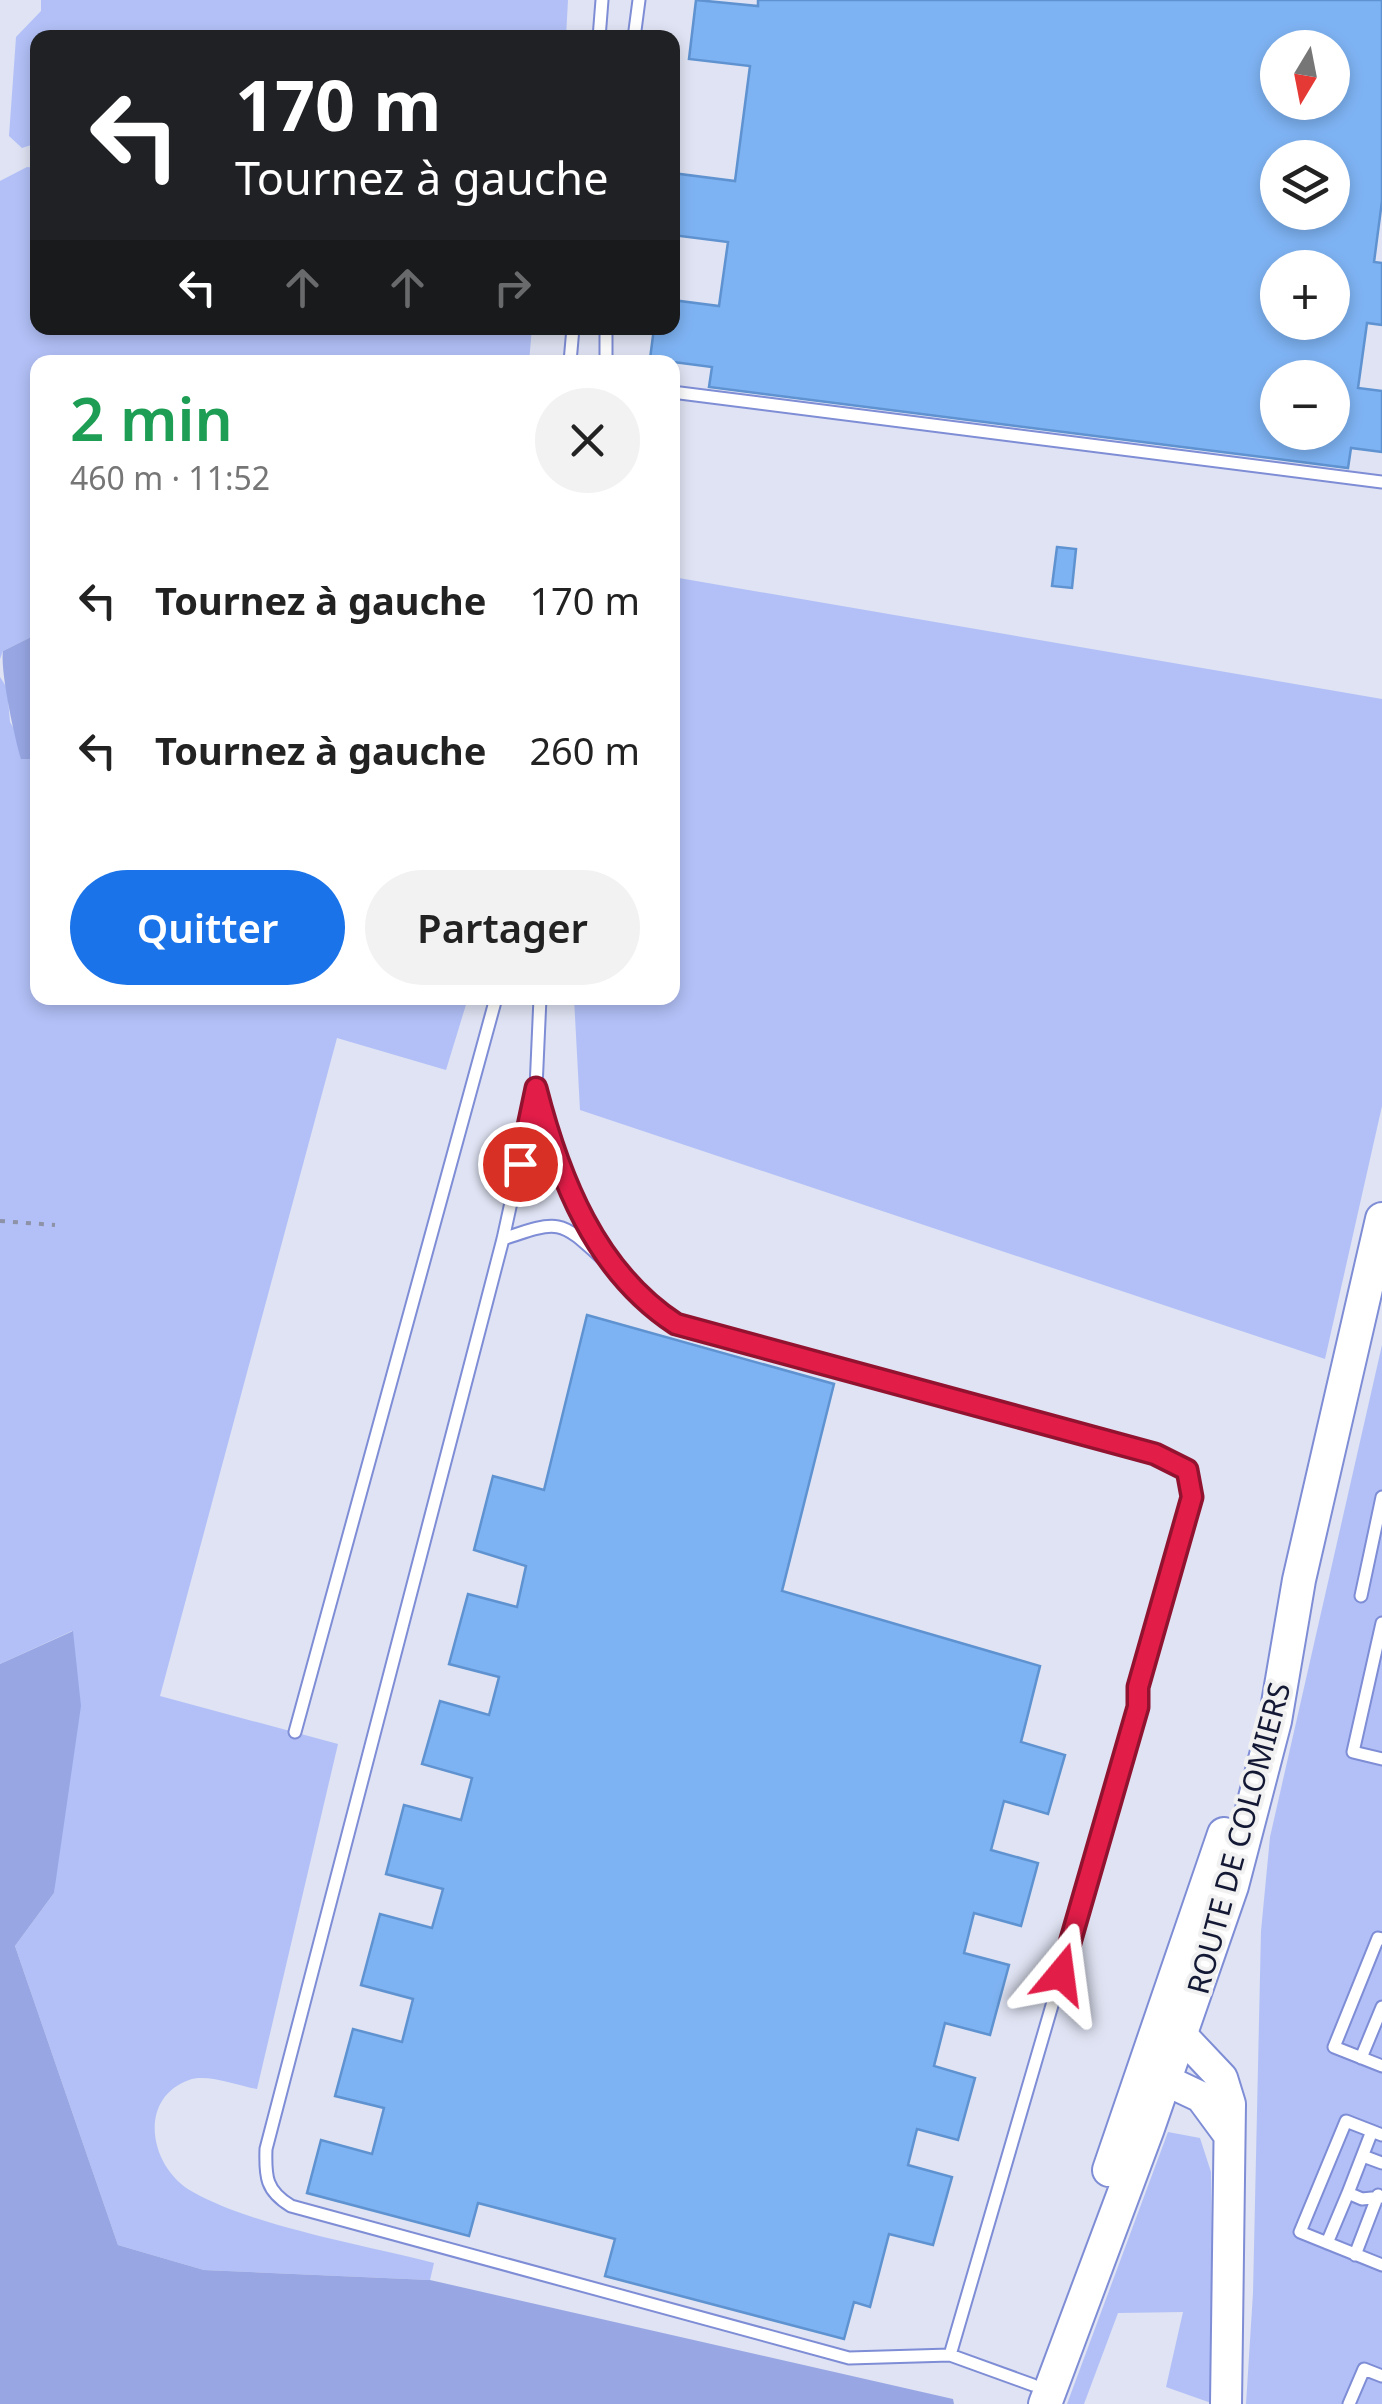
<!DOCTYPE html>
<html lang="fr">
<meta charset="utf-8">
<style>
:root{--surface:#fff;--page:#f2f2f2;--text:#222;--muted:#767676;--accent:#1a73e8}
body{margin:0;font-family:"Noto Sans",sans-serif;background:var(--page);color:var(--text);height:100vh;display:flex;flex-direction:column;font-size:38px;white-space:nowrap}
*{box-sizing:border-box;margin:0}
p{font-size:32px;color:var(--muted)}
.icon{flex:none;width:55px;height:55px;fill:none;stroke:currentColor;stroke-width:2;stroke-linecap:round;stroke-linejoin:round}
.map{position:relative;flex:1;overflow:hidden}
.side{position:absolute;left:30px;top:355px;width:650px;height:650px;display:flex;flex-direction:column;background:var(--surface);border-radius:20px;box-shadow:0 5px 15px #0003}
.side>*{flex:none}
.banner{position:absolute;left:30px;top:30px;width:650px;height:305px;border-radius:20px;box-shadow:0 5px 15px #0003;background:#202124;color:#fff;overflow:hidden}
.needle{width:65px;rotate:190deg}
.buttons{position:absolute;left:1260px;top:30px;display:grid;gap:20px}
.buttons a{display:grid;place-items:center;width:90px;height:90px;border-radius:50%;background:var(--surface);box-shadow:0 5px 15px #0003;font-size:50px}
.pin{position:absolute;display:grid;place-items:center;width:85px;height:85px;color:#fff;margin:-42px;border:5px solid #fff;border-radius:50%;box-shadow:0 2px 10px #0007}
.me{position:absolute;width:110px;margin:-55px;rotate:16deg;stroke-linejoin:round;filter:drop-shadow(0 0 8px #0008)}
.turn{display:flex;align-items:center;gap:35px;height:210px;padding:0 40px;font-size:45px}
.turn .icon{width:130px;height:130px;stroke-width:2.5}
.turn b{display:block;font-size:70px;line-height:85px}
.lanes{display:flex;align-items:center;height:95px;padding:0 40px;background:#0003;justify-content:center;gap:50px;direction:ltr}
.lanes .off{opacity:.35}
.round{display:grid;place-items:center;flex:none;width:105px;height:105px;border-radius:52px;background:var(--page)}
.overview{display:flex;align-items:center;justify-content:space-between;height:170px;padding:0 40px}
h1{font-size:60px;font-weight:600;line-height:75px;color:#1e9e55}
.button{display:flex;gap:20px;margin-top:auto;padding:20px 40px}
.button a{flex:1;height:115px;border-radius:60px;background:var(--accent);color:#fff;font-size:40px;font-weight:600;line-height:115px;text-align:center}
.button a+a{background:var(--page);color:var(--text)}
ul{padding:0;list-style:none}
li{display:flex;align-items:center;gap:30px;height:150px;padding:0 40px}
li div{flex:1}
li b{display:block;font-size:38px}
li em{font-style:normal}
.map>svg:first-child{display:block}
</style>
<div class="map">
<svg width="1382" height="2404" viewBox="0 0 1382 2404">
<rect width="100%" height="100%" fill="#dfe3f3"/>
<path fill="#b2c0f7" d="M41,0H568L566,37L38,38L37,143L22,148L9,136L16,37L41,11Z
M27,167L37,168L38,328H532L529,362H38L37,634L3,651L0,659V181Z
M673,577L1382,699V1106L1325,1359L580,1110L574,998H672Z
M0,677L7,688L10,722L31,759L37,743L38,998H468L446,1070L337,1038L160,1696L338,1744L257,2089C239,2086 206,2073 189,2080C136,2099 150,2169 193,2192C253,2226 364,2245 434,2263L430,2280L204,2270L118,2245L15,1946L54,1893L72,1631L0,1664Z
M1382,1345V2404H1246L1253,2293L1261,1931L1270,1837Z
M1168,2132L1200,2138L1211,2172L1214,2404L1166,2387L1183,2312L1118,2313L1084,2404H1067Z"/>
<path fill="#98a7e4" d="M37,634V743L31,759H21C14,736 0,670 3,651Z
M73,1631L81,1706L54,1893L15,1946L118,2245L204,2270L430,2280L953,2399L954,2404H0V1664Z"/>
<path fill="#7eb3f3" stroke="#5e92d0" stroke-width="2.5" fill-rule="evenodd" d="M696,0L758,6V0H1382V201L1374,262L1382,263V325L1367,323L1358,388L1382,391V452L1351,448L1348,468L1214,451L709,387L712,367L650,359L654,328H672V300L719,306L728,242L672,235V173L735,181L750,66L689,59ZM1278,48H1332V102H1278ZM1278,158H1332V212H1278ZM1278,268H1332V322H1278ZM1278,378H1332V432H1278Z
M1057,547L1076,549L1072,588L1052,586Z
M587,1315L834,1384L782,1591L1040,1666L1021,1742L1065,1755L1048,1814L1004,1801L991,1850L1038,1863L1021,1926L974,1913L964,1953L1009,1965L990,2035L945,2023L934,2066L975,2078L958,2140L917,2129L908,2165L952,2177L933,2245L889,2234L870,2307L854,2302L844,2339L605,2276L615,2239L478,2203L469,2236L307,2193L321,2140L372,2154L384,2108L335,2096L353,2029L402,2042L413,1999L361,1985L380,1914L432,1928L443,1889L386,1874L404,1805L461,1820L472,1778L422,1764L440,1701L489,1715L499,1677L449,1664L468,1594L517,1607L526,1566L474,1550L493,1476L544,1490Z"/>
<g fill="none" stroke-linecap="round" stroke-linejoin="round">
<defs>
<path id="service" d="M599,38L602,0
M634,38L639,0
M606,328V362
M570,362L573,328
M672,392L1382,482
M536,1088C560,1178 595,1271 676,1324L1155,1454L1187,1470L1192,1497L1138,1687L1139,1707L950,2355L849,2358L291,2206C266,2191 265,2177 266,2149L503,1239L536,1088L540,998
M503,1239C561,1219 560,1220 604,1260
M1361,1596L1382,1497
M1382,1623L1353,1752L1382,1759
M295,1732L496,998
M1382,1939L1378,1938L1334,2047L1382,2066
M1361,2058L1382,2007
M1382,2135L1346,2121L1300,2232L1382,2265
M1363,2156L1382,2163
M1348,2193L1372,2131
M1327,2243L1348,2193L1362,2199L1382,2197
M1355,2255L1378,2195
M950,2355L1033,2385
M1349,2404L1364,2369L1382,2376"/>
<path id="tertiary" d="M1226,2404L1230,2104L1222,2078L1187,2041L1153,2045L1165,2080L1201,2097L1229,2135"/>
<path id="secondary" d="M1109,2170L1224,1834
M1045,2404L1147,2131L1232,1886L1275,1721L1299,1580L1382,1219"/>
</defs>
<use href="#service" stroke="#7e8dd5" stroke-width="15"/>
<use href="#tertiary" stroke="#7e8dd5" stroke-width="34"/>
<use href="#secondary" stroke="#7e8dd5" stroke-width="36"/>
<path stroke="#8e92a7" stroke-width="4" stroke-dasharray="5 8" stroke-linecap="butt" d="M0,1221L55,1225"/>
<use href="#service" stroke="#fff" stroke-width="11"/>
<use href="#tertiary" stroke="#fff" stroke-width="30"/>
<use href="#secondary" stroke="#fff" stroke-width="32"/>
</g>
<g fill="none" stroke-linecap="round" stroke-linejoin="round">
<defs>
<path id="route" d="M520,1164L536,1088C559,1178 595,1271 676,1324L1155,1454L1187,1470L1192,1497L1138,1687V1707L1061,1974"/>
</defs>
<use href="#route" stroke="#92132f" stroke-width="25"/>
<use href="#route" stroke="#e11d48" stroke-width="18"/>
</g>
<g text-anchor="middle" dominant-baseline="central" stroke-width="8" stroke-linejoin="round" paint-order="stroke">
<g font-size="30" fill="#131834" stroke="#f1f1f1">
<text transform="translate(1238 1838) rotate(-75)">ROUTE DE COLOMIERS</text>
</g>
</g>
</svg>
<div class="buttons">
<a><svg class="needle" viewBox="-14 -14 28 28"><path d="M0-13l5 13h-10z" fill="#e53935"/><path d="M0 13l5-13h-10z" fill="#767676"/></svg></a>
<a><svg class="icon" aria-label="layers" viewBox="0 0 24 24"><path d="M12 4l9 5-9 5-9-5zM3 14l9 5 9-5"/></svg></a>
<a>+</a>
<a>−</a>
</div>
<div class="pin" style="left:520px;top:1164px;background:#d93025"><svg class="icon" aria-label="arrive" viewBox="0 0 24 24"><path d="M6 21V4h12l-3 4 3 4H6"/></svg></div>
<svg class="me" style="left:1061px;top:1974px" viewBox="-20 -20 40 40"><path d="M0-17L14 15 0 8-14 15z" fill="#e11d48" stroke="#fff" stroke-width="4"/></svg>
<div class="banner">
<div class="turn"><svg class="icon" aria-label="left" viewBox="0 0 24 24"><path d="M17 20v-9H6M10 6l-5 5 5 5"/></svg><div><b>170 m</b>Tournez à gauche</div></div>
<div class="lanes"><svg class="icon" aria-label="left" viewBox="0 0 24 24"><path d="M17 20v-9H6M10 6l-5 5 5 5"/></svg><svg class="icon off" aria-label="ahead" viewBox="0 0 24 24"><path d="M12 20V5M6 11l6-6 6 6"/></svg><svg class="icon off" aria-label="ahead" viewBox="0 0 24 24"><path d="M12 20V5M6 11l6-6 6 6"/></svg><svg class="icon off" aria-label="right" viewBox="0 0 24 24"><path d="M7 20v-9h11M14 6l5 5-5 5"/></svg></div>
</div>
<section class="side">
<div class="overview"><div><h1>2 min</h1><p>460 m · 11:52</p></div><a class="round"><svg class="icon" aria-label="close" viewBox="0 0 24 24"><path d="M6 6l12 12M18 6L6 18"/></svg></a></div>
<ul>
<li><svg class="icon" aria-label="left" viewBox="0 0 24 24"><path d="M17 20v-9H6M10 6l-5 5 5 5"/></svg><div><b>Tournez à gauche</b></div><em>170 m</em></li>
<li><svg class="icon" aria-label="left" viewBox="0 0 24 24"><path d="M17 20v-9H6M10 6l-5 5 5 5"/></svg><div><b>Tournez à gauche</b></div><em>260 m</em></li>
</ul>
<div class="button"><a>Quitter</a><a>Partager</a></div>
</section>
</div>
